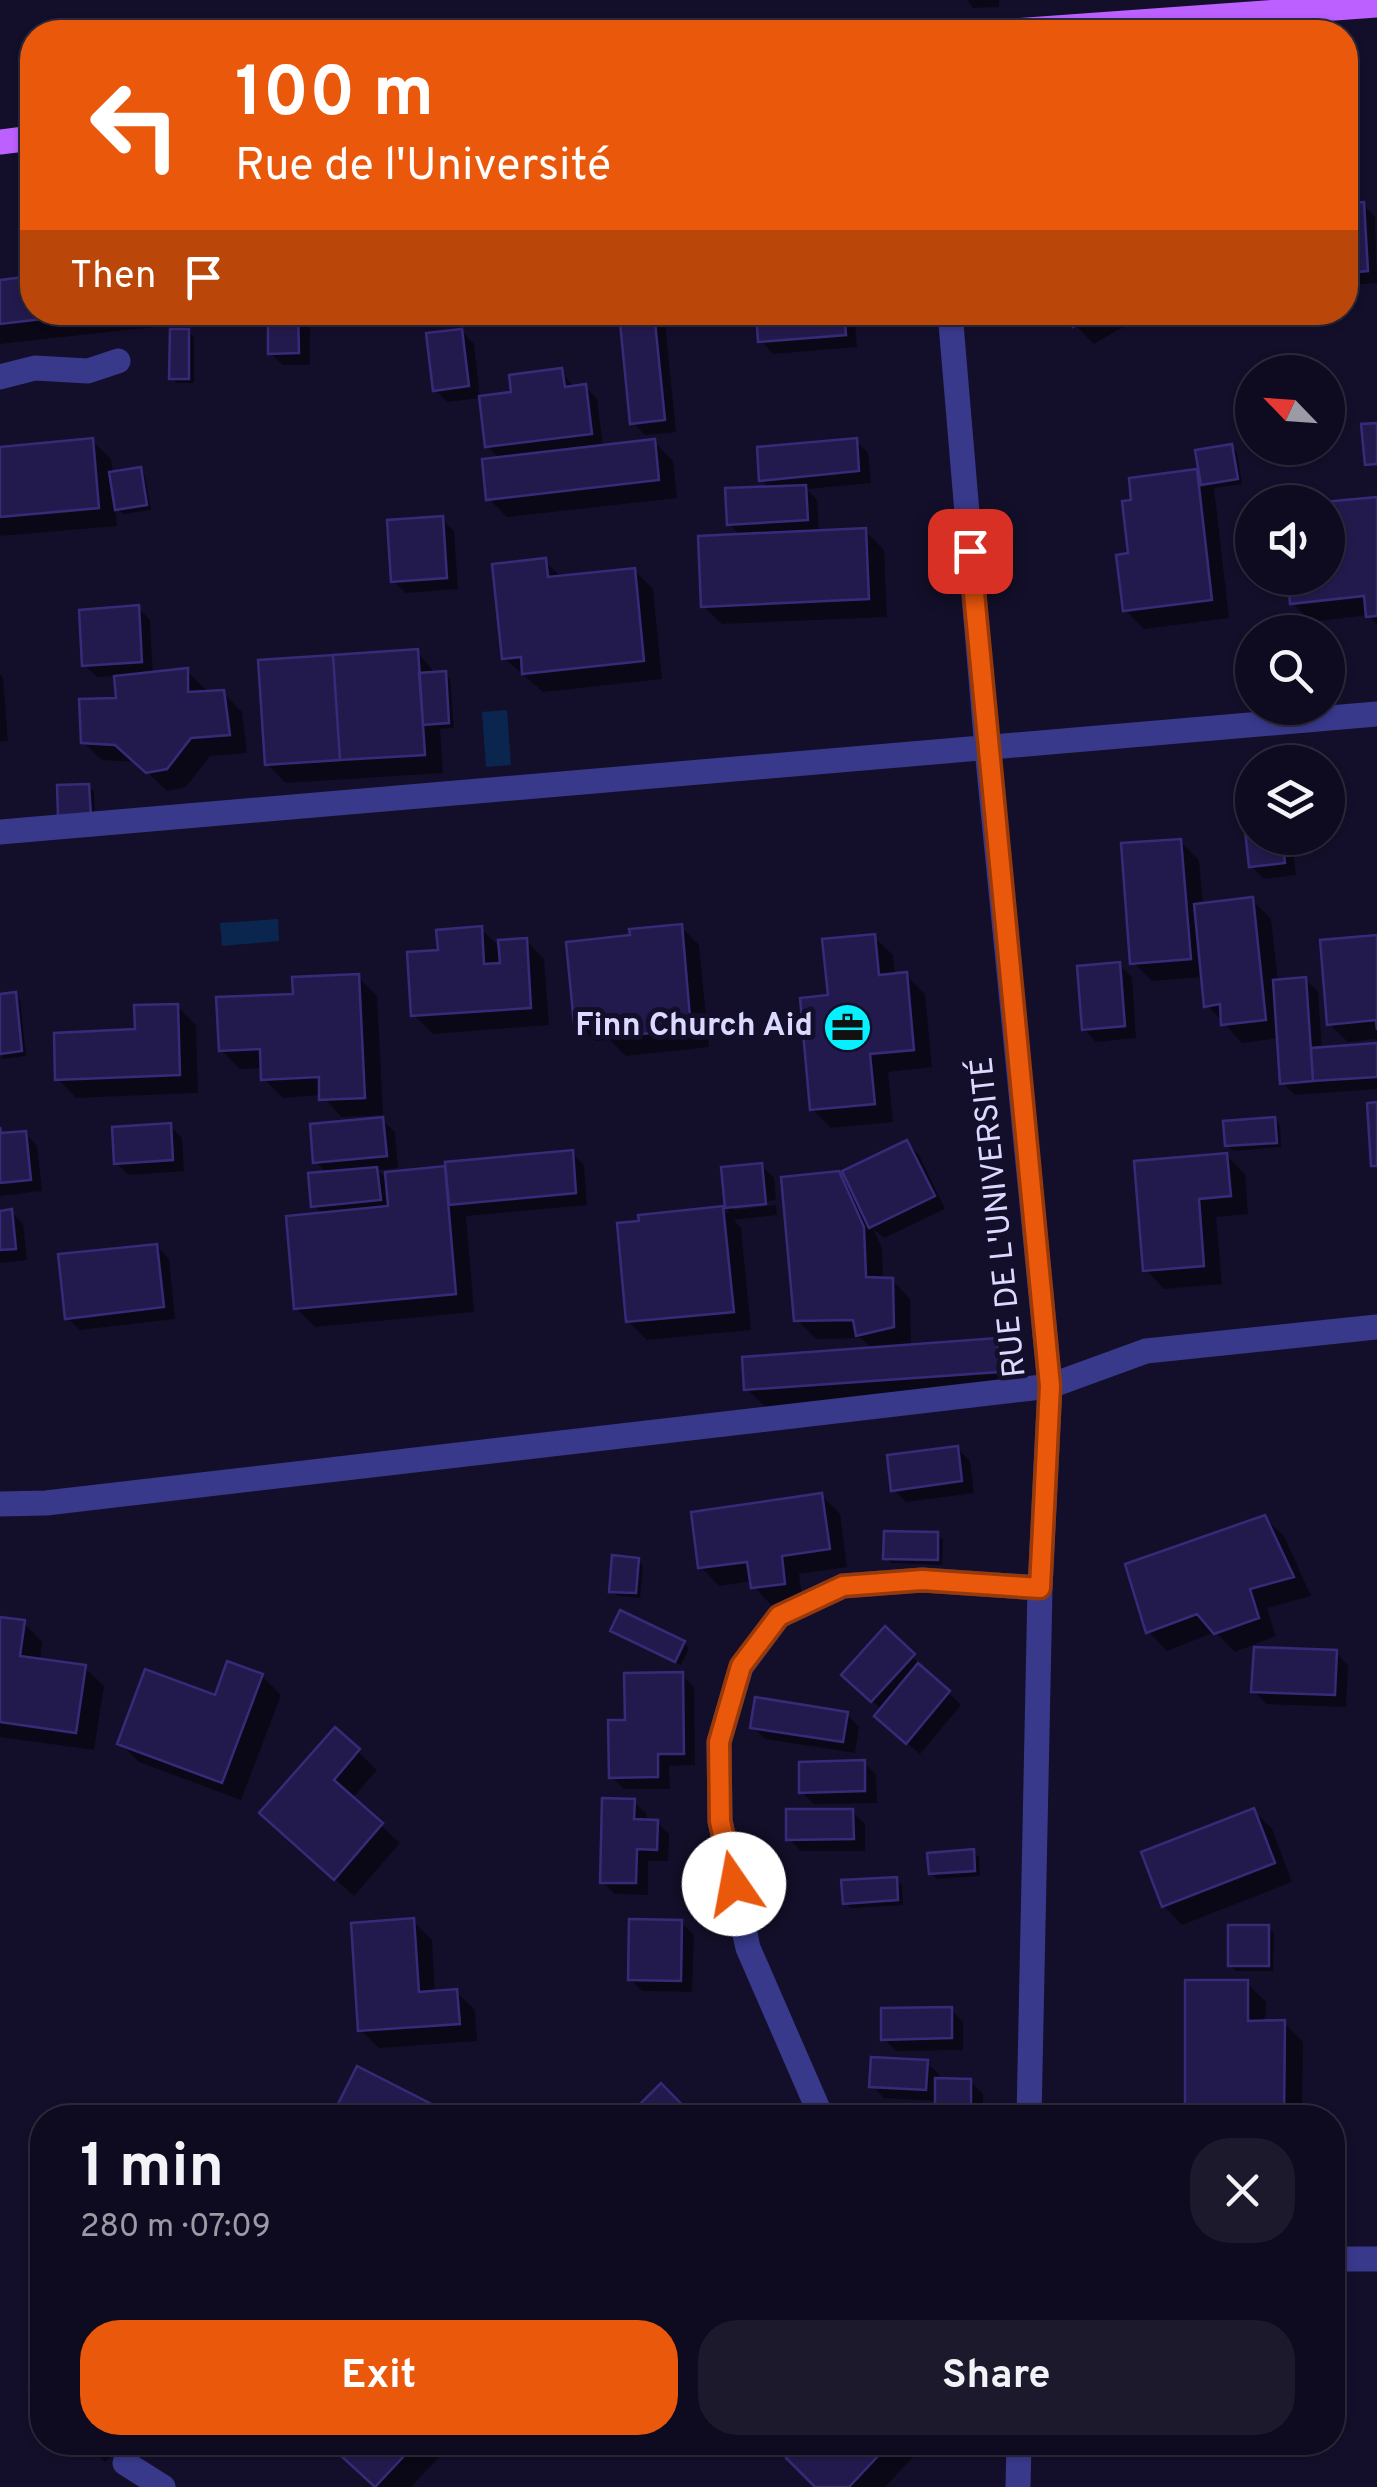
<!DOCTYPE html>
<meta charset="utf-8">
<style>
:root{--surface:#0e0b20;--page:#1c192d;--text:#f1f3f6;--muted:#9b9ba5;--line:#2e2b3e;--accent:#ea580c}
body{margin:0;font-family:Overpass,sans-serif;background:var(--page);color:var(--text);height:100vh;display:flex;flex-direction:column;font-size:38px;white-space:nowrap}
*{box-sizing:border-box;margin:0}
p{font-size:32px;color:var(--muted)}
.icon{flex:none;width:55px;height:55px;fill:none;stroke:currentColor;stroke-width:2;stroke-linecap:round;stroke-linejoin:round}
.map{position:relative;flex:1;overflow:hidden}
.details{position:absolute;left:30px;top:2105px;width:1315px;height:350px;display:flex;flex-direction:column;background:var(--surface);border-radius:40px;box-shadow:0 2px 8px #0004,0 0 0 2px var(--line)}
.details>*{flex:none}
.guide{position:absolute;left:20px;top:20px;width:1338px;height:305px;border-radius:40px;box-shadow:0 2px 8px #0004,0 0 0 2px var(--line);background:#ea580c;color:#fff;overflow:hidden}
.needle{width:65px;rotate:295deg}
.buttons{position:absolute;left:1235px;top:355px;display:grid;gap:20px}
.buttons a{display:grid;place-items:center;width:110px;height:110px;border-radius:50%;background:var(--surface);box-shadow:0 2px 8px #0004,0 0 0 2px var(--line);font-size:50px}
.pin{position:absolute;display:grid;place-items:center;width:85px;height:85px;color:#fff;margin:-42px;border-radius:20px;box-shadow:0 5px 15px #0006}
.me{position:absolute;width:110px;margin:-55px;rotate:348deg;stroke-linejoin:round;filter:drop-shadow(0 0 8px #0008)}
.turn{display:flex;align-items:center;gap:35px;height:210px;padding:0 50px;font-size:45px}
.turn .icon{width:130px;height:130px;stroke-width:2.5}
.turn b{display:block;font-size:70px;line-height:85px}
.then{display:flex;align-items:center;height:95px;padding:0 50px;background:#0003;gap:20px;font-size:38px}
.round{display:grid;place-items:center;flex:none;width:105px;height:105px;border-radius:40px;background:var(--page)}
.summary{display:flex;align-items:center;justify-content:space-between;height:170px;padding:0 50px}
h1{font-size:60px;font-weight:700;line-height:75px}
.primary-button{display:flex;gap:20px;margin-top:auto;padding:20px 50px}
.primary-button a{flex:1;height:115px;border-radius:40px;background:var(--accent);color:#fff;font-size:40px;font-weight:700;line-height:115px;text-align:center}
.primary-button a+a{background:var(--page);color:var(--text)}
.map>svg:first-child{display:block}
</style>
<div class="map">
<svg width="1377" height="2487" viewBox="0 0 1377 2487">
<rect width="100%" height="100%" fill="#130f2a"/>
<path fill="#0a264f" d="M507,710L511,765L486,767L482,712Z
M278,919L279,941L222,946L220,923Z"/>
<path fill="#0007" d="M967,0H999V7L973,8Z
M1363,205L1375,217L1377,283L1345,285V206Z
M32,279V312H171L172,325L0,344V282Z
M270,312H310V365H283L270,353Z
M427,312H478V321L437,323Z
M621,312H664L676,432L645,435L633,423Z
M758,312H854L857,347L773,354L761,341Z
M1068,312H1148L1094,344L1075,325Z
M461,331L474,344L480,398L447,402L435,390Z
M188,332L194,337V383H177L172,378Z
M561,371L574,388L585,387L597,399L603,447L654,442L673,461L677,498L507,517L488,498L500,459L487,446L514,394Z
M92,441L111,459L113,474L140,470L145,476L151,510L123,514L115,507L117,526L0,536V449Z
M856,441L868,453L871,483L807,489L817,500L819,533L865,531L884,550L887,617L722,624L703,606L742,537L729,524L770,489L762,480Z
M1232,447L1237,452L1242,484L1214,488L1229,618L1144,629L1125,610L1131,556L1196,472L1202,478Z
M1377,499V624L1368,615L1311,622L1293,603L1290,578H1328V505Z
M442,519L454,531L458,589L406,593L393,581Z
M545,561L562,578L634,570L653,589L662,679L543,692L504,658Z
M138,608L150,620L153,675L187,671L206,690V694L223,693L242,712L247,753L210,756L186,787L167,791L137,762L102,760L83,742L119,700L116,676L97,677L84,665Z
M417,652L436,674L445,673L450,679L454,728L440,729L443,773L286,783L267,764Z
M0,674L3,678L8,741L0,742Z
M88,786L94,792L95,820L66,822Z
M1252,804V838H1291L1296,875L1264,879L1251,866L1245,805Z
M1180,841L1199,860L1203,905L1252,900L1271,919L1278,982L1305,979L1318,992L1322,1050L1377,1045V1089L1295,1095L1283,1083L1280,1038L1242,1043L1207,1005L1204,977L1152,981L1133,962Z
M681,927L699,945L709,1047L626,1056L610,1040L595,1041L576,1022L632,938Z
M481,929L502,949L526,940L544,959L549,1025L433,1034L414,1015L440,952Z
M874,937L893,955L895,976L906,975L925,994L932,1067L888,1072L893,1122L831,1128L812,1109L831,997Z
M1377,937V1039L1348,1042L1329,1024Z
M1119,965L1132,977L1136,1038L1096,1042L1084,1029Z
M358,977L377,996L383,1115L341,1117L322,1095L283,1098L264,1079L263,1068L240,1069L221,1050L296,996Z
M15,995L20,1000L26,1056L2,1059L0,997Z
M177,1006L196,1025L198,1093L76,1098L58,1079Z
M382,1120L395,1132L398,1168L377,1170L388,1181L444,1169L449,1173L572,1153L584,1165L587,1205L466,1216L474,1312L315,1327L296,1308L323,1215L314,1206L328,1174L316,1162Z
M1274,1120L1280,1125L1281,1147L1233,1151L1227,1145Z
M170,1125L182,1138L184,1171L129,1175L116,1163Z
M0,1129L6,1135L25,1133L37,1146L42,1191L0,1196Z
M907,1143L919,1155L945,1209L884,1238L873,1229L882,1248L883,1280H892L910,1299L911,1347L996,1341L1014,1360L1016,1390L766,1408L747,1389L873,1350L861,1338L816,1339L797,1320L838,1173L851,1187Z
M1226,1155L1245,1174L1248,1214L1216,1217L1222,1284L1164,1289L1146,1270Z
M761,1165L774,1178L776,1200L734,1205V1210L776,1205L777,1215L734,1220L741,1228L751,1330L647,1340L628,1321L722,1209L728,1214L723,1169Z
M11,1212L23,1224L27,1260L0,1263V1213Z
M156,1246L169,1259L175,1319L80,1330L67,1318Z
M958,1449L970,1461L974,1493L906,1502L893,1489Z
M821,1495L840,1514L847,1567L799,1574L803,1602L772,1606L754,1587L753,1581L719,1586L701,1567Z
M1265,1518L1284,1536L1311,1596L1267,1608L1276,1636L1235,1652L1215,1632L1167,1651L1149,1632Z
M937,1534L943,1540L942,1565L891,1563L886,1558Z
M638,1560L643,1566L640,1598L618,1596L612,1591Z
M0,1619L24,1623L42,1642L40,1661L85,1668L104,1686L94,1750L0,1737Z
M885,1630L961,1705L920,1754L889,1728L882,1710L845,1675Z
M613,1631L684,1643L689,1648L681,1665Z
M1336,1653L1348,1665L1346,1707L1266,1704L1254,1691Z
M682,1675L694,1687L695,1765L669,1766L670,1789H624L612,1777L627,1722Z
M262,1676L281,1695L241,1800L139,1762L120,1743Z
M847,1714L859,1727L855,1753L765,1739L753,1727Z
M335,1730L377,1770L352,1799L400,1843L354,1896L281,1831Z
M864,1762L876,1775L877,1803L814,1804L801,1792Z
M634,1802L647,1814L646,1822H657L669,1834L668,1861H648V1895L615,1894L602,1882Z
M1253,1810L1272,1829L1292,1882L1182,1925L1164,1906Z
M852,1812L865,1824V1851H801L789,1839Z
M973,1852L979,1857L980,1876L937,1879L931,1873Z
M896,1880L902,1885L903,1905L851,1908L845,1903Z
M413,1921L432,1940L435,1993L456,1992L475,2010L477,2041L379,2048L360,2030Z
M681,1922L694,1935L692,1992L642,1991L630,1979Z
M1268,1928L1274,1933L1273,1971H1236L1230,1965Z
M1247,1983L1266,2002L1265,2023H1284L1303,2042L1302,2118H1187Z
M951,2010L963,2022V2050L896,2051L884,2039Z
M927,2063L940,2075L939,2081H970L983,2094V2118H938V2101L884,2098L872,2086Z
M86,2442H125L105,2462Z
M453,2442L411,2487H375L329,2443Z
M805,2442H927L885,2487H818Z"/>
<path fill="#221a4c" stroke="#372b79" stroke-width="2.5" d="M1364,202L1368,271L1345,273V203Z
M32,276V312H102L0,324V280Z
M268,312H298L299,353L268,354Z
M619,312H654L665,420L630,424Z
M756,312H844L846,335L758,342Z
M1065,312H1098L1073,327Z
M170,329H189V379H169Z
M462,329L469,386L433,391L426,333Z
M562,368L565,387L586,384L592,434L485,447L479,396L511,392L509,375Z
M1377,423V464L1365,465L1361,424Z
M93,438L99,508L0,517V447Z
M857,438L859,471L759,481L757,447Z
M655,439L659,480L486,500L482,459Z
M1232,444L1238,479L1201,485L1195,450Z
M141,467L147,505L115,510L109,472Z
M1197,469L1212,600L1123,611L1116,555L1128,553L1122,501L1131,500L1129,478Z
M806,485L808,520L727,525L725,488Z
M1377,497V616L1366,617L1364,596L1290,604L1288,578H1328V502H1323Z
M443,516L447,578L391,582L387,520Z
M866,528L869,599L701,607L698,536Z
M546,558L548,577L635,568L644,661L522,674L521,657L502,659L492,564Z
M139,605L142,662L82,666L79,610Z
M418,649L425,755L340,760L333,655Z
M333,655L340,760L265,765L258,660Z
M188,668V692L224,690L230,735L191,738L167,769L146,773L115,745L81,743L79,699L116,698L114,676Z
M446,671L449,723L423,725L419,673Z
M89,784L91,816L58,817L57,785Z
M1252,802V838H1282L1285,863L1249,867L1242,803Z
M1181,839L1191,959L1130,964L1121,843Z
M1253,897L1266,1020L1221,1025L1220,1004L1204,1007L1194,904Z
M682,924L691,1029L604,1038L602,1021L574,1024L566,942L630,935L629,929Z
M482,926L484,964L500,963L498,940L527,938L531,1008L411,1016L407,952L438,950L436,930Z
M875,934L879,975L907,972L914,1050L870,1054L875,1104L810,1110L800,998L828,995L822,939Z
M1377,935V1030L1376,1020L1327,1025L1320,940Z
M1120,962L1125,1026L1082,1030L1077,966Z
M359,974L365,1098L319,1100V1077L261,1080L260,1049L219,1051L216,997L293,994L292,977Z
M1306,977L1313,1081L1280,1084L1273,980Z
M16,992L22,1051L0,1054V994Z
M178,1004L180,1075L55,1080L54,1033L135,1029L134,1005Z
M1377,1043V1077L1313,1081L1311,1048Z
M1377,1102V1166H1371L1367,1103Z
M383,1117L387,1156L313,1163L310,1124Z
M1275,1117L1277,1143L1225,1146L1223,1121Z
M171,1123L173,1160L114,1164L112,1127Z
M0,1127L1,1133L26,1131L31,1180L0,1183Z
M907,1140L935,1196L869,1228L842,1171Z
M573,1150L576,1193L449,1205L445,1162Z
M1227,1153L1231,1196L1199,1199L1204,1266L1143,1271L1134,1161Z
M762,1163L766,1204L725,1208L721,1167Z
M445,1166L456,1294L294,1309L286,1216L388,1206L385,1172Z
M377,1167L381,1200L311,1207L308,1173Z
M839,1171L864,1227L866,1277L893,1278L894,1327L856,1336L853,1320L794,1321L781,1177Z
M723,1206L734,1312L626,1322L617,1223L639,1221L638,1215Z
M12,1209L16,1249L0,1250V1211Z
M157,1244L164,1307L65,1319L58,1254Z
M997,1338L999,1372L744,1390L742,1357Z
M958,1446L962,1481L891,1491L887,1455Z
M822,1493L830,1549L782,1556L785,1584L751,1588L747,1562L698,1568L691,1512Z
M1265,1515L1294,1577L1250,1589L1259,1618L1214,1634L1197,1614L1146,1633L1125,1564Z
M884,1531L938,1532V1560L883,1559Z
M612,1555L639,1558L636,1593L609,1592Z
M620,1610L685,1641L675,1662L610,1631Z
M0,1617L25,1620L20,1656L86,1665L76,1733L0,1722Z
M885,1626L915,1654L871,1702L841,1675Z
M1254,1647L1337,1650L1335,1695L1251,1692Z
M227,1661L263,1674L222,1783L117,1744L145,1669L215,1695Z
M918,1663L950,1691L906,1744L874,1716Z
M683,1672L684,1754H658V1777L609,1778L608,1720H625L624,1673Z
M755,1697L848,1712L843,1742L750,1728Z
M335,1727L360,1749L334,1780L383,1823L334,1880L259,1813Z
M865,1760V1791L799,1793V1762Z
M602,1798L635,1799L634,1819L658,1820L657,1850L637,1849L636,1883H600Z
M1254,1808L1275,1863L1162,1907L1141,1852Z
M786,1809H853L854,1839L786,1840Z
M974,1849L975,1871L929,1874L927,1853Z
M897,1877L898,1900L843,1904L841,1880Z
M414,1918L419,1992L457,1989L460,2024L358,2031L351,1923Z
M629,1919L682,1920L681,1981L628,1980Z
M1228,1925H1269V1966H1228Z
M1185,1980H1248V2021L1285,2020L1284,2118H1185Z
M952,2007V2038L881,2040V2008Z
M871,2057L928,2060L926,2090L869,2087Z
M357,2066L453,2115L451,2118H331Z
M935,2078L971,2079V2118H935Z
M661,2083L695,2118H626Z
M42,2373V2401L29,2387Z
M326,2442H417L375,2487Z
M801,2442H891L849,2487H815L786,2458Z"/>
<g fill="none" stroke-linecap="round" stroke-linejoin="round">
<path stroke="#38398b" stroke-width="25" d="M950,312L987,749L1050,1386L1040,1588L1029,2118
M0,377L35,368L88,371L118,361
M0,832L1377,714
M0,1504L46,1503L1050,1386L1146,1351L1377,1327
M822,2118L748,1948L720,1821L719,1742L741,1667L779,1616L843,1586L922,1580L1040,1588
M1332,2259H1377
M125,2463L163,2487
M1018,2487L1019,2442"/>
<path stroke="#bc60ff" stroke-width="25" d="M998,32L1377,5
M0,142L32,138"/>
</g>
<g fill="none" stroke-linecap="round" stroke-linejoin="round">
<defs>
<path id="route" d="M734,1884L720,1821L719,1742L741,1666L779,1616L843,1586L922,1580L1040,1588L1050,1386L970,551"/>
</defs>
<use href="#route" stroke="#983908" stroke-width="25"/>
<use href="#route" stroke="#ea580c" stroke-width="18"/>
</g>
<defs>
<symbol id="office-disc" viewBox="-11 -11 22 22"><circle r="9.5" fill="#05f1ff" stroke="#130f2a"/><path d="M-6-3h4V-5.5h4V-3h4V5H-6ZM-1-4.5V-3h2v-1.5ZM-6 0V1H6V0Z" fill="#111"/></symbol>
</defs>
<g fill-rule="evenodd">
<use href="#office-disc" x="820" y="1000" width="55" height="55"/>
</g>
<g text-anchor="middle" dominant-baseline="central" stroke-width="10" stroke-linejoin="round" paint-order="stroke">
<g font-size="32" font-weight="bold" fill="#dbd9ff" stroke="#130f2a" text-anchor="end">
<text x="813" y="1027">Finn Church Aid</text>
</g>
<g font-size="32" fill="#dbd9ff" stroke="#130f2a">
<text transform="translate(1000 1217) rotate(-96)">RUE DE L'UNIVERSITÉ</text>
</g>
</g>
</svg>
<div class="buttons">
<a><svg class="needle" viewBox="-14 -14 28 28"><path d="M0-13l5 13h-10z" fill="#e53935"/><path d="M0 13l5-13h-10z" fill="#9b9ba5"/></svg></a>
<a><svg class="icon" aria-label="sound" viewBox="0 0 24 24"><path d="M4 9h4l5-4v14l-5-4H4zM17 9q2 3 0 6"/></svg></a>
<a><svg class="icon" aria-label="search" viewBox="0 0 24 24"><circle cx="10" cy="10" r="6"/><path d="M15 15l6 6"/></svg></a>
<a><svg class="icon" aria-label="layers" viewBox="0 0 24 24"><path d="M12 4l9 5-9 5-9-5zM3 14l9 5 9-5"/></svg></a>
</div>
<div class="pin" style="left:970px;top:551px;background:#d93025"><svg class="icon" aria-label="arrive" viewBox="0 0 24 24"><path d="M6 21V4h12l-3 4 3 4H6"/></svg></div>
<svg class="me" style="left:734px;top:1884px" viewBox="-20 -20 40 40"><circle r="19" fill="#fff"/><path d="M0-13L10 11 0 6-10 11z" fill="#ea580c"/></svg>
<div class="guide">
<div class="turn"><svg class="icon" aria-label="left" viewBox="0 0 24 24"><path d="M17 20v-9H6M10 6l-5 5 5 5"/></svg><div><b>100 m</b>Rue de l'Université</div></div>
<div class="then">Then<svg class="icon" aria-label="arrive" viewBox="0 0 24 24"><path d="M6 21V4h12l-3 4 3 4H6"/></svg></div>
</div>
<section class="details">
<div class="summary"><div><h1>1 min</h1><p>280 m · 07:09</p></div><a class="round"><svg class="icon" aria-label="close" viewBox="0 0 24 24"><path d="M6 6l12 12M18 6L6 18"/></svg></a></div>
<div class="primary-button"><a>Exit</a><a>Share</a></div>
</section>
</div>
